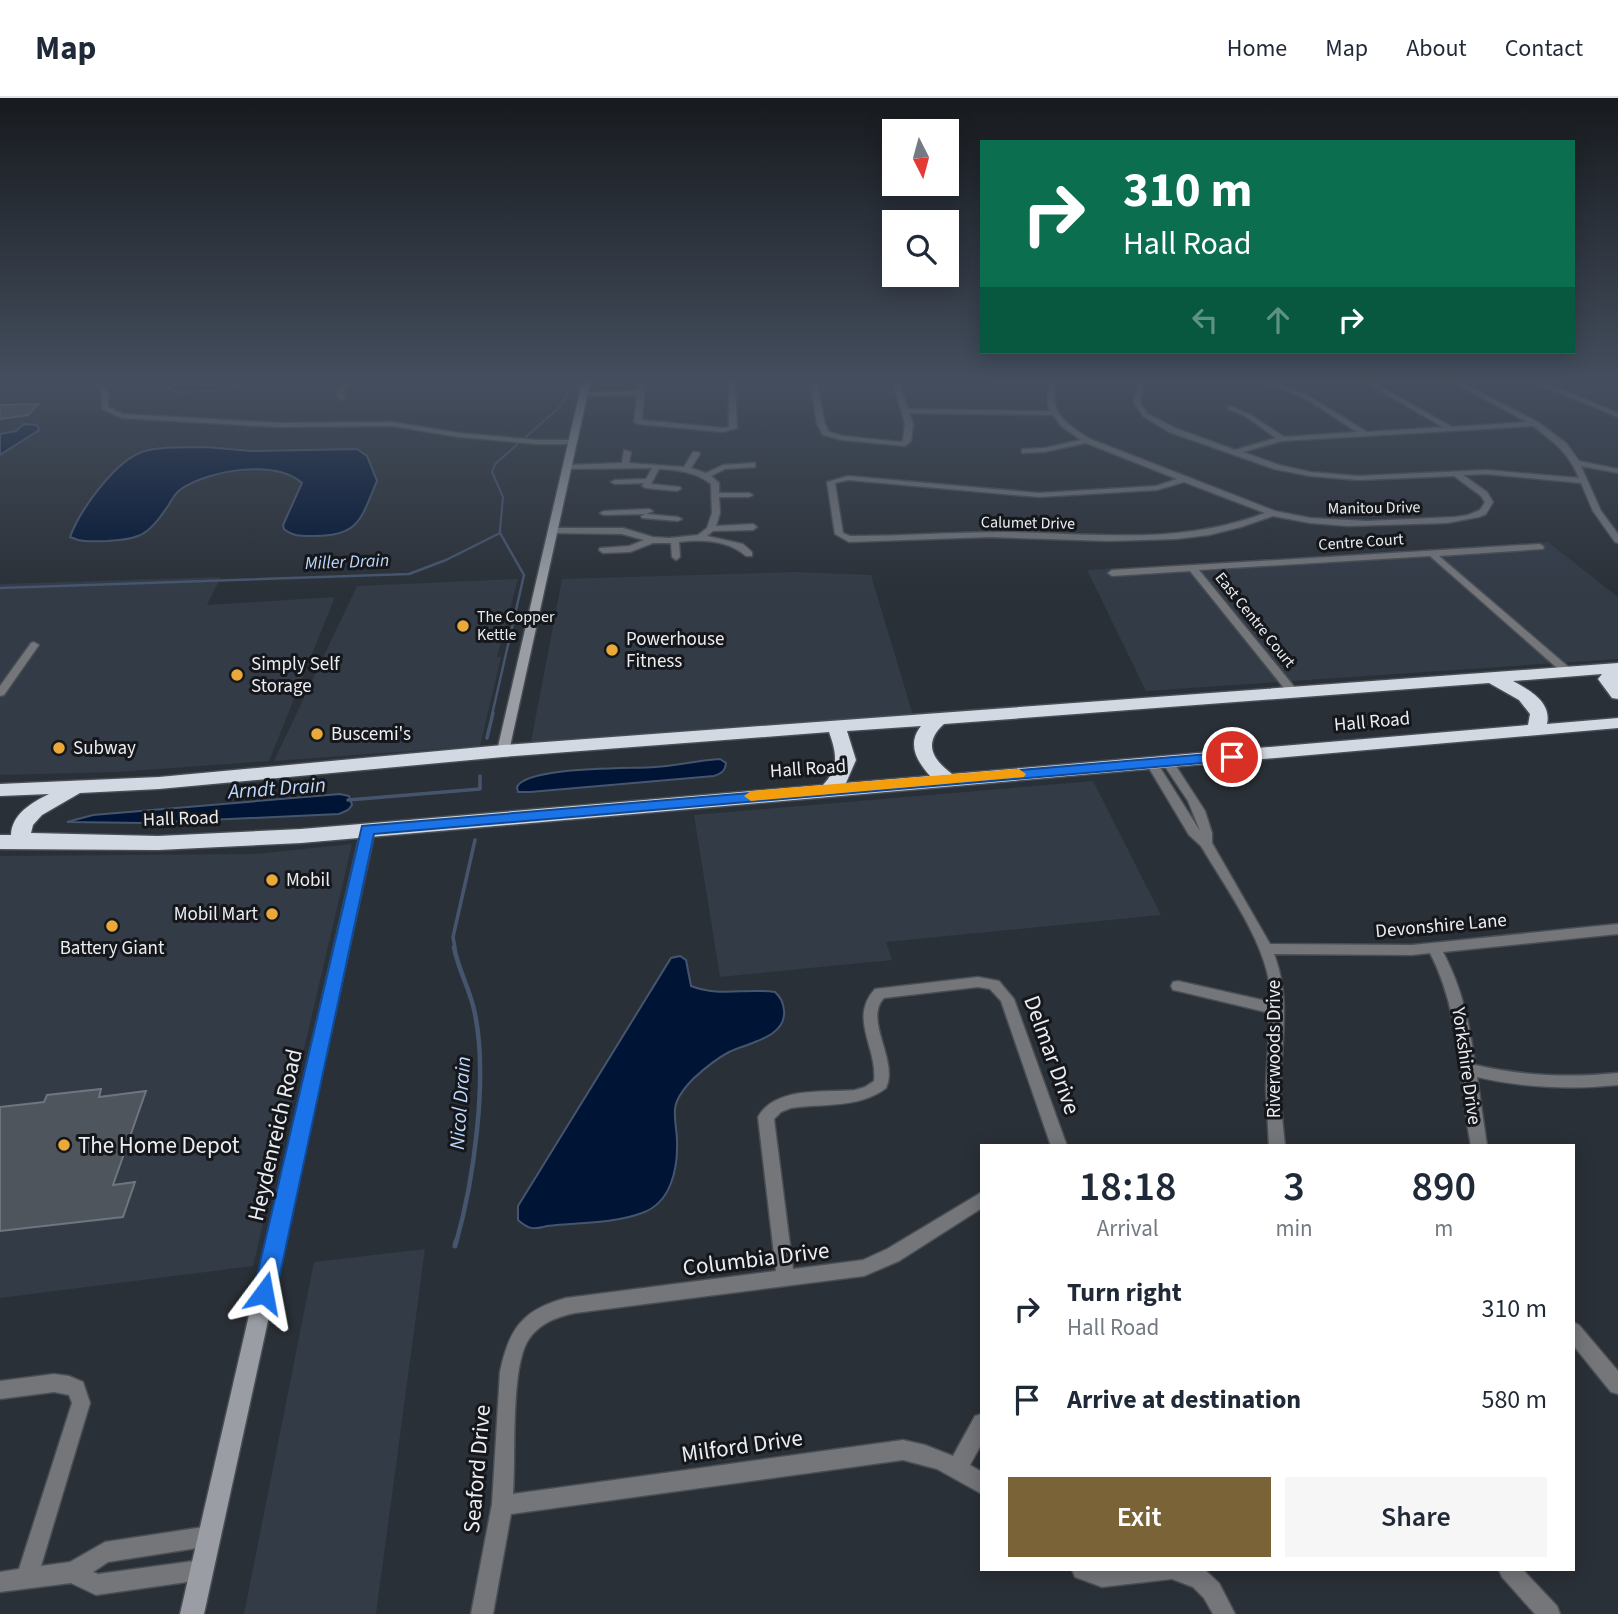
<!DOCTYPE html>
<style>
:root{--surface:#fff;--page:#f6f6f7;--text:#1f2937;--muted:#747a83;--line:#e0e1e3;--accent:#7b6338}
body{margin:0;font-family:"Source Sans 3",sans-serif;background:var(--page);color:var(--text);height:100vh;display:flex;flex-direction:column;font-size:26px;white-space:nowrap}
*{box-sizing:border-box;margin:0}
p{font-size:23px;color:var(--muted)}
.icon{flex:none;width:38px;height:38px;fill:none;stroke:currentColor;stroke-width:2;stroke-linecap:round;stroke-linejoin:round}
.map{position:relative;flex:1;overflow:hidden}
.details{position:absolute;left:980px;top:1046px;width:595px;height:427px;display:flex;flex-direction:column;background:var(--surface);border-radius:0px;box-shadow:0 4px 18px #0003}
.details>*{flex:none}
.hud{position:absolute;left:980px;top:42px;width:595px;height:214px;border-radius:0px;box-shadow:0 4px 18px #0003;background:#0b6e4f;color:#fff;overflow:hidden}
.needle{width:46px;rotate:174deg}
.buttons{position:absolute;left:882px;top:21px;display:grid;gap:14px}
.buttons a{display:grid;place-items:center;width:77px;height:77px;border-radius:0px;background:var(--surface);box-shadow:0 4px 18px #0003;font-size:35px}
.pin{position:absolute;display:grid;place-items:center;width:60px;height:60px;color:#fff;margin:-30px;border:4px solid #fff;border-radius:50%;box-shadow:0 2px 7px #0007}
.me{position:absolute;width:77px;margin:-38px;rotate:13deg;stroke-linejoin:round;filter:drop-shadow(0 0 5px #0008)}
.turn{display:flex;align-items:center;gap:24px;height:147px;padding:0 28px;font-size:32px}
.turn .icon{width:91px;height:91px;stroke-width:2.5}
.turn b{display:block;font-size:49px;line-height:60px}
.lanes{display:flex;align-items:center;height:66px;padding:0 28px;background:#0003;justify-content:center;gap:35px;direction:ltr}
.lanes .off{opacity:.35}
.eta{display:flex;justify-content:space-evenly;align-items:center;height:119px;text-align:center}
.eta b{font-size:42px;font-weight:600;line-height:49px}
.button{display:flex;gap:14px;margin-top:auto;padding:14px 28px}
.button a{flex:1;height:80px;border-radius:0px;background:var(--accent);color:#fff;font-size:28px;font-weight:600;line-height:80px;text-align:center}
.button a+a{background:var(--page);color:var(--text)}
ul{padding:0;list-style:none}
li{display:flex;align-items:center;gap:21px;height:91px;padding:0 28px}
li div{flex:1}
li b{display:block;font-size:26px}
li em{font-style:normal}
header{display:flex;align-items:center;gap:42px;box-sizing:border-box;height:98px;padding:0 35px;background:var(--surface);border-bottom:2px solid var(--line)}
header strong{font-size:33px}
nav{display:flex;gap:38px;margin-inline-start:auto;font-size:24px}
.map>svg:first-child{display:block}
</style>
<header>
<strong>Map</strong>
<nav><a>Home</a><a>Map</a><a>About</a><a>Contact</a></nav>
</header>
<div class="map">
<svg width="1618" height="1516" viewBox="0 0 1618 1516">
<rect width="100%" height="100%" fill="#2a3037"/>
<path fill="#323b46" d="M1548,444L1618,499V561L1146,593L1087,472Z
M795,474L871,477L913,617L531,644L562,481Z
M221,479L207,507L335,499L269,663L118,674L0,677V486Z
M518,481L497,559H501L480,648L274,663L357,488Z
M1093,683L1161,817L886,844L892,862L720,879L694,717Z
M352,746L253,1168L0,1200V758L255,756Z
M425,1151L376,1516H244L314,1164Z"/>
<path fill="#001435" stroke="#46556e" stroke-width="2" d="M174,285H236L223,292L176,294L170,290Z
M24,326L37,327L39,332L0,357V336L16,333Z
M205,349L252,353L357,351L367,358L377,383C361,420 360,438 315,438C303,438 293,439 284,431L283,427L302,385C275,361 209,372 181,391C175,395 171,403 168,408C148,437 142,441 107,443C95,443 82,445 70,439C80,412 116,361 145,353C163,348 186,350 205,349Z
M720,661L726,665C725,673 722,675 714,678L530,694H518L517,689C527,668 631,671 655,669C677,668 698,662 720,661Z
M340,696L349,698L352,707L348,712L339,716L146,725L67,724L93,717Z
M680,858L686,862L691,888C718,899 747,890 775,894C781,900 783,904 784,912C787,940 747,945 729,954C716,961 705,970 694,980C686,988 676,999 675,1011C674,1021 677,1033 677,1043C678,1071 671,1105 642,1115C613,1126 578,1124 547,1128C533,1132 528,1131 518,1122V1108L671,860Z"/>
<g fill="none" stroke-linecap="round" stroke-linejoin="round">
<path stroke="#46556e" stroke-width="2" d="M500,432L503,399L492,374L495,366L561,308L572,285"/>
<path stroke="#46556e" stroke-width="2.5" d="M500,435V431
M0,490L409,476L446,462L500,435
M492,617L524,477L500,435"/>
<path stroke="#46556e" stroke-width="3.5" d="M487,640L493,615
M348,702L480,691V678
M455,850L453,839L475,742"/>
<path stroke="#46556e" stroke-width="4.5" d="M454,849C458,872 471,893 475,916C488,980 474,1082 456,1145"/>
<path stroke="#46556e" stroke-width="5" d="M455,1148L456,1143"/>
<path fill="#001435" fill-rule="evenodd" d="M1601,285H1618V291L1602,287Z"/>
</g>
<path fill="#4f555d" stroke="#6f757e" stroke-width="2" d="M39,306L28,317L0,321V307Z
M101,991L99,999L146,993L113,1087L135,1084L123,1119L0,1133V1009L44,1004L47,997Z"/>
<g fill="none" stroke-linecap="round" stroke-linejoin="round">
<defs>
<path id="street" d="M95,285H101L108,295V309L123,316L278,325L392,324L459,335L537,342H573L577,344L573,346H537L459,339L392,328L278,329L122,320L102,311V295Z
M342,285H348L343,294L344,300L341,302L338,300L337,294Z
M639,285H645L642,322L723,330L729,329V285H735L737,330L723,334L638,326L634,324L637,297L584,298L581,296L584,294L638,293Z
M811,285H817L825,326L829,334L843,338L901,344L903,342L905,326L893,285H899L908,311L1035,313H1050C1046,303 1047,295 1051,285H1057C1047,314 1067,327 1090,341L1275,413L1310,420L1367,423L1455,419L1468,417L1480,412L1485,404L1481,398L1454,378L1358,382L1310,378L1274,371L1169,334L1143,318L1134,305L1138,285H1144L1140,305L1148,316L1175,330L1235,352L1276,340L1245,318L1228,311L1227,310L1230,308L1249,316L1284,339L1357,334L1306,301L1268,285H1277L1310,299L1367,334L1443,329L1366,285H1374L1452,329L1527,324L1454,285H1462L1538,324L1566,345L1579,363L1618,371V375L1581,368L1601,413L1618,436V445L1615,444L1593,413L1581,385L1487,376L1463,377L1487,394L1493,404L1486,416L1479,419L1447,425L1348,428L1310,425L1273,418L1241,429L1209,437L1176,441L1109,443L989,439L849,444L835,436L827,384L848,378L1039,395L1156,388L1177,381L1086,345L1044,354L1022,355V351H1025L1044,350L1081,342L1061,328L1053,317L909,315L913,326L911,343L905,348L842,342L823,337L817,326ZM1533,328C1555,345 1568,354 1579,380L1487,372L1358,378L1310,374L1279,367L1243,354L1282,343ZM848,382L1039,399L1157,392L1184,384L1265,415C1177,448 1096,435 1006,434C954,434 902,438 850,438L843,435L835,385Z
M1536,285H1545L1618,315V319Z
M624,352L631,354L629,365L684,369L693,354H699L700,356L691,370L706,375L723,367L755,365V369L725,371L711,378L719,385V395H749L753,397L749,399H719L720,415L716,428L753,426L757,429L753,432L713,433L707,438L743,446L752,454V458H746C728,442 702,441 679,444L680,459L676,462L672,459L671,445H653L630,454L603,455L599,452L600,450L629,448L644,442L622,436L550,435L549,433L553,430H623L653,439L669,440L698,437L707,430L712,415L711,386C696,374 678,372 659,371L651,386L680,389L681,391L677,393L646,390L642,388L644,385L615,386L611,384L615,382L646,381L652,370L568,371L564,369L568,367L622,365Z
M649,411L653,413L646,416L678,419L682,421L678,423L642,420L641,418L645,416L604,417L600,415L604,413Z
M1540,446L1544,449L1543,451L1439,458L1572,572V576H1564L1430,458L1199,472L1296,591V595H1288L1190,473L1112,478L1108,475L1112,472Z
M34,544L39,547L4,597L0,598V588L31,545Z
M1168,661L1172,662L1205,713L1212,735V745L1270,846L1412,847L1618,826V836L1443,854C1462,890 1470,927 1475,967C1523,978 1569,980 1618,975V987C1569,992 1524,990 1477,979L1487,1048H1471C1458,982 1462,917 1430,855L1412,857L1274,856C1291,900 1281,942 1281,987C1280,1007 1283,1028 1285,1048H1269L1266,989L1270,915L1178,893L1173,892L1171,888L1173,884L1178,883L1271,904C1272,852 1227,792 1201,748L1189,737L1146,665L1148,663H1156L1200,733L1188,703L1162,664Z
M978,879L999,883L1014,901L1067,1048H1051L1001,903L990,891L978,889L884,900C863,922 899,962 886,990C858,1011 824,1005 791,1010L781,1014L774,1021L793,1171L863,1162L887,1151L982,1094V1110L899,1163L864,1178L575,1215C557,1219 540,1225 529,1241C510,1268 516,1360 513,1396L903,1342L925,1347L953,1358L975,1318L982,1316V1345L970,1367L982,1374V1396L937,1371L903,1362L511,1416L493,1516H471L492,1406L500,1274C509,1231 522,1212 566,1200L776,1173L758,1019C775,988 825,995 855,992L865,989L874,983C878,950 848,920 875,891Z
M1573,1224L1579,1227L1618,1273V1296L1611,1294L1573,1247Z
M54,1276L69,1278L83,1284L90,1305L41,1468L70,1464L105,1444L210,1428L217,1431L220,1438L217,1445L210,1448L108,1464L93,1474L98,1476L201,1462L208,1465L211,1472L208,1479L201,1482L96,1497L71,1485L0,1494V1474L19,1471L72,1305L69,1297L54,1294L0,1301V1283Z
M1072,1472H1205L1219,1485L1235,1516H1213L1204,1500L1193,1489L1172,1481L1102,1489L1075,1479Z
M1499,1472H1523L1557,1508L1560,1516H1535L1502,1479Z"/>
<path id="secondary" d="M582,285H590L509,653L503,657L497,653Z
M368,728L375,732L204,1516H180L361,732Z"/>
<path id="highway" d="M1618,565V601L1612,600L1598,581L1602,576L1513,583C1529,592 1552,604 1547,626L1618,620V630L301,745L158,752L0,751V737H11C12,716 31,705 49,696L0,698V686L159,679L503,647ZM1489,585L1519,602L1530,616L1528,627L952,676C932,661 923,645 944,626ZM921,628C907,646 916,662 930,678L846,685L856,662L847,633ZM829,634C837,656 839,670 823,687L301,731L158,738L31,735L33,727L42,717L80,695L159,691L503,659Z"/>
</defs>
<use href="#street" stroke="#494e55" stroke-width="3"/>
<use href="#secondary" stroke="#494e55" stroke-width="3"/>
<use href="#highway" stroke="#494e55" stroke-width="3"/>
<use href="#street" fill="#74767a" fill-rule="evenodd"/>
<use href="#secondary" fill="#9a9ea4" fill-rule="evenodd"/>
<use href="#highway" fill="#d3d9e3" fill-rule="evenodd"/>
</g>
<linearGradient id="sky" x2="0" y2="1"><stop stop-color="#171a1e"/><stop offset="0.57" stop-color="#444e5e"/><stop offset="1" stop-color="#444e5e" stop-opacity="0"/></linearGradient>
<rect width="1618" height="497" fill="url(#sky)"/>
<path fill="#1a73e8" stroke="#114b97" stroke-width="2" d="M1232,654L1239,659L1237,662L374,736L276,1195L272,1202L264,1206L256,1202L253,1195L362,728Z"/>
<path fill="#f59e0b" d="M1019,671L1026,676L1024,679L751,703L744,698L751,693Z"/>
<g fill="#eba939" stroke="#15171b" stroke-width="2.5">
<circle cx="463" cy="528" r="7"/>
<circle cx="612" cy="552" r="7"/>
<circle cx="237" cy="577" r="7"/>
<circle cx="317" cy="636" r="7"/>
<circle cx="59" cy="650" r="7"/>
<circle cx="272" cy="782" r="7"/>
<circle cx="272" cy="816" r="7"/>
<circle cx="112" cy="828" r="7"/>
<circle cx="64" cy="1047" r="7"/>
</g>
<g text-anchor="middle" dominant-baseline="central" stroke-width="6" stroke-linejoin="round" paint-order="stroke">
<g font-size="16" fill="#eaedf2" stroke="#15171b">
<text transform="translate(1374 410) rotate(-1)">Manitou Drive</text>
<text transform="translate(1028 425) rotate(1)">Calumet Drive</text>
<text transform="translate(1361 444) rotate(-4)">Centre Court</text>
<text transform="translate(1255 522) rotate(51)">East Centre Court</text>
</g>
<g font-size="16" fill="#eaedf2" stroke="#15171b" text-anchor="start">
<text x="477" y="519">The Copper<tspan x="477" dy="18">Kettle</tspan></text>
</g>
<g font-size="18" font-style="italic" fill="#bdd8fe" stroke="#15171b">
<text transform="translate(347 464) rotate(-2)">Miller Drain</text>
</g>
<g font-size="19" fill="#eaedf2" stroke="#15171b" text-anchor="start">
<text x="626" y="541">Powerhouse<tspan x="626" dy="22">Fitness</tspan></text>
<text x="251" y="566">Simply Self<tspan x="251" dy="22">Storage</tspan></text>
<text x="331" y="636">Buscemi's</text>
<text x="73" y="650">Subway</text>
<text x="286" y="782">Mobil</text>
<text x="258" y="816" text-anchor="end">Mobil Mart</text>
<text x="112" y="850" text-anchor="middle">Battery Giant</text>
</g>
<g font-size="19" fill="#eaedf2" stroke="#15171b">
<text transform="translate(1372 624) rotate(-5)">Hall Road</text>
<text transform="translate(808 671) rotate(-4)">Hall Road</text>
<text transform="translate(181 721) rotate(-2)">Hall Road</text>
<text transform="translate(1441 828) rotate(-5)">Devonshire Lane</text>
<text transform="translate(1274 951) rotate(-90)">Riverwoods Drive</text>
<text transform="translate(1466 968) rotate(82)">Yorkshire Drive</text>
</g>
<g font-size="21" font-style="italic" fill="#bdd8fe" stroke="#15171b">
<text transform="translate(277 690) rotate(-4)">Arndt Drain</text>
<text transform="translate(460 1005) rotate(-86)">Nicol Drain</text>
</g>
<g font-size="23" fill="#eaedf2" stroke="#15171b">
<text transform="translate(1052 957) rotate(70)">Delmar Drive</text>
<text transform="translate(275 1037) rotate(-77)">Heydenreich Road</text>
<text transform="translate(756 1161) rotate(-7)">Columbia Drive</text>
<text transform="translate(742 1348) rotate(-8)">Milford Drive</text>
<text transform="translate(477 1371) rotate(-85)">Seaford Drive</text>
</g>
<g font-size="23" fill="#eaedf2" stroke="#15171b" text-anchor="start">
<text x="78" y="1047">The Home Depot</text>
</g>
</g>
</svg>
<div class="buttons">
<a><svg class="needle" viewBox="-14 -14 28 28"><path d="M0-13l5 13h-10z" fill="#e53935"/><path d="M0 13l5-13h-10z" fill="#747a83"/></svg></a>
<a><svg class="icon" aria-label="search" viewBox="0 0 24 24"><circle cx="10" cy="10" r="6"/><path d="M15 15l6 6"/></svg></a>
</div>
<div class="pin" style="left:1232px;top:659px;background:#d93025"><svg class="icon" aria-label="arrive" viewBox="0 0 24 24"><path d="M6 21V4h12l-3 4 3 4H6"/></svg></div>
<svg class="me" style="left:264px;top:1195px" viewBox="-20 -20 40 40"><path d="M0-17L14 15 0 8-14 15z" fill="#1a73e8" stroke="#fff" stroke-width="4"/></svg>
<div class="hud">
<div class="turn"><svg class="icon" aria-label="right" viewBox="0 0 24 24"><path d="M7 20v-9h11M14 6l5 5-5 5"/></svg><div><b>310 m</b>Hall Road</div></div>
<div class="lanes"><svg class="icon off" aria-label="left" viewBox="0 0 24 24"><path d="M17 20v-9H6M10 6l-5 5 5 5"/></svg><svg class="icon off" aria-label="ahead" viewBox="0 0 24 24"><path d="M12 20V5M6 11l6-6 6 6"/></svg><svg class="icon" aria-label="right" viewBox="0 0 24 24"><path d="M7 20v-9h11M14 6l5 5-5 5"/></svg></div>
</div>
<section class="details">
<div class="eta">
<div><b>18:18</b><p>Arrival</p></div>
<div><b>3</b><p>min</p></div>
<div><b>890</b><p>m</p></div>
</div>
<ul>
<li><svg class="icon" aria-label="right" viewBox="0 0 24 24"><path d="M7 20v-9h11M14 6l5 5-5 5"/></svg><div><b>Turn right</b><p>Hall Road</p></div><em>310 m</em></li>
<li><svg class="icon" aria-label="arrive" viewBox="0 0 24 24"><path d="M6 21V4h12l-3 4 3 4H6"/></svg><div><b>Arrive at destination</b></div><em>580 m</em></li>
</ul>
<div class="button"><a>Exit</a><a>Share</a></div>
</section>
</div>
